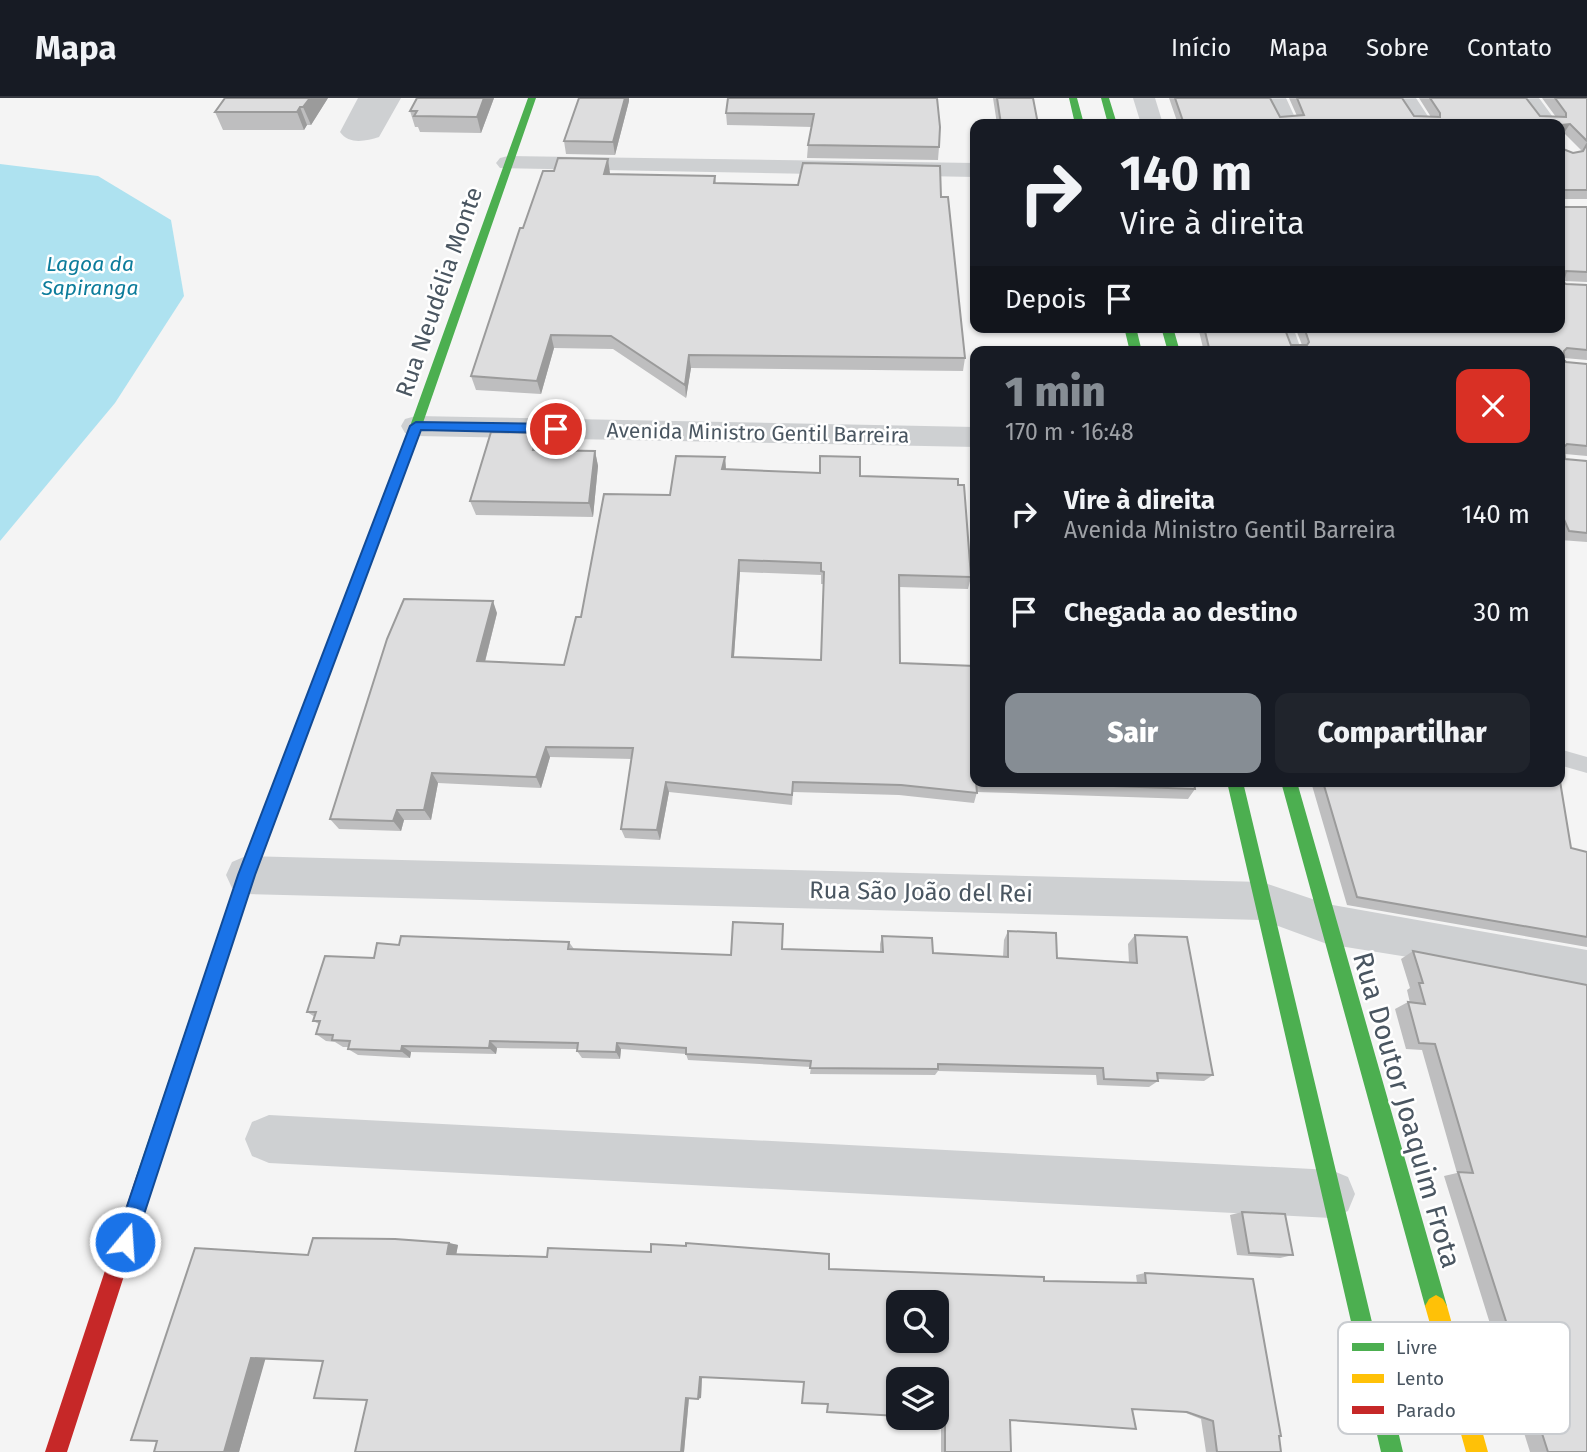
<!DOCTYPE html>
<html lang="pt">
<meta charset="utf-8">
<style>
:root{--surface:#171b24;--page:#20242c;--text:#f1f3f6;--muted:#9ea1a6;--line:#363941;--accent:#868d94}
body{margin:0;font-family:"Fira Sans",sans-serif;background:var(--page);color:var(--text);height:100vh;display:flex;flex-direction:column;font-size:26px;white-space:nowrap}
*{box-sizing:border-box;margin:0}
p{font-size:23px;color:var(--muted)}
.icon{flex:none;width:38px;height:38px;fill:none;stroke:currentColor;stroke-width:2;stroke-linecap:round;stroke-linejoin:round}
.map{position:relative;flex:1;overflow:hidden}
.panel{position:absolute;left:970px;top:248px;width:595px;height:441px;display:flex;flex-direction:column;background:var(--surface);border-radius:14px;box-shadow:0 2px 5px #0004}
.panel>*{flex:none}
.top-card{position:absolute;left:970px;top:21px;width:595px;height:214px;border-radius:14px;box-shadow:0 2px 5px #0004;background:#171b24;color:var(--text);overflow:hidden}
.controls{position:absolute;left:886px;top:1192px;display:grid;gap:14px}
.controls a{display:grid;place-items:center;width:63px;height:63px;border-radius:14px;background:var(--surface);box-shadow:0 2px 5px #0004;font-size:35px}
.pin{position:absolute;display:grid;place-items:center;width:60px;height:60px;color:#fff;margin:-30px;border:4px solid #fff;border-radius:50%;box-shadow:0 2px 7px #0007}
.me{position:absolute;width:77px;margin:-38px;rotate:18deg;stroke-linejoin:round;filter:drop-shadow(0 0 5px #0008)}
.turn{display:flex;align-items:center;gap:24px;height:147px;padding:0 35px;font-size:32px}
.turn .icon{width:91px;height:91px;stroke-width:2.5}
.turn b{display:block;font-size:49px;line-height:60px}
.then{display:flex;align-items:center;height:66px;padding:0 35px;background:#0003;gap:14px;font-size:26px}
.round{display:grid;place-items:center;flex:none;width:74px;height:74px;border-radius:14px;background:var(--page)}
.overview{display:flex;align-items:center;justify-content:space-between;height:119px;padding:0 35px}
h1{font-size:42px;font-weight:800;line-height:52px;color:var(--accent)}
.button{display:flex;gap:14px;margin-top:auto;padding:14px 35px}
.button a{flex:1;height:80px;border-radius:14px;background:var(--accent);color:#fff;font-size:28px;font-weight:800;line-height:80px;text-align:center}
.button a+a{background:var(--page);color:var(--text)}
ul{padding:0;list-style:none}
li{display:flex;align-items:center;gap:21px;height:98px;padding:0 35px}
li div{flex:1}
li b{display:block;font-size:26px}
li em{font-style:normal}
header{display:flex;align-items:center;gap:42px;box-sizing:border-box;height:98px;padding:0 35px;background:var(--surface);border-bottom:2px solid var(--line)}
header strong{font-size:33px}
nav{display:flex;gap:38px;margin-inline-start:auto;font-size:24px}
.map>svg:first-child{display:block}
</style>
<header>
<strong>Mapa</strong>
<nav><a>Início</a><a>Mapa</a><a>Sobre</a><a>Contato</a></nav>
</header>
<div class="map">
<svg width="1587" height="1354" viewBox="0 0 1587 1354">
<rect width="100%" height="100%" fill="#f4f4f4"/>
<path fill="#aee2f0" d="M0,66L98,78L171,122L184,198L115,305L0,443Z"/>
<g fill="none" stroke-linecap="round" stroke-linejoin="round">
<path fill="#ced0d2" fill-rule="evenodd" d="M1279,229H1293L1302,254H1288Z
M1559,651L1587,659V675L1559,667Z"/>
<path fill="#ced0d2" fill-rule="evenodd" d="M358,0H401L379,39C366,43 349,47 340,34Z
M1133,0H1155L1163,26H1141Z
M1264,0H1286L1298,26H1276Z
M1394,0H1416L1433,26H1411Z
M1517,0H1539L1558,26H1536Z
M508,58L975,65V79L500,70L496,65L500,60Z
M416,318L975,329V349L416,338L405,335L401,328L405,321Z
M246,758L1262,784L1327,806L1587,852V894L1433,863L1327,846L1262,822L246,796L232,790L226,777L232,764Z
M269,1017L1331,1072L1348,1079L1355,1096L1348,1113L1331,1120L269,1065L252,1058L245,1041L252,1024Z"/>
<path fill="#4caf50" fill-rule="evenodd" d="M528,0H536L417,342L415,345H407L405,342Z
M1069,0H1077L1084,26H1075Z
M1101,0H1109L1117,26H1108Z
M1124,229H1136L1142,254H1130Z
M1161,229H1173L1180,254H1168Z
M342,519L349,524L254,777L156,1079L153,1086L146,1089L139,1086L136,1079L238,777L335,524Z
M1227,684H1243L1403,1354H1381Z
M1281,684H1297L1447,1208L1443,1215L1436,1219L1429,1215L1425,1208Z"/>
<path fill="#ffc107" fill-rule="evenodd" d="M1436,1197L1443,1201L1447,1208L1488,1354H1466L1425,1208L1429,1201Z"/>
<path fill="#c62828" fill-rule="evenodd" d="M411,338L417,342L349,524L342,529L337,528L335,524L405,342Z
M146,1069L153,1072L156,1079L67,1354H45L136,1079L139,1072Z"/>
</g>
<path fill="#bebebf" fill-rule="evenodd" d="M328,0L311,27H307L304,32H223L215,14Z
M494,0L481,35L420,34L418,29H415L410,13Z
M579,0H629V3L615,57L566,56L564,43Z
M937,0L939,49L938,62L807,60L808,47L812,29L727,27L726,15Z
M993,0H1033L1038,26H997Z
M1169,0H1270L1280,19L1297,18L1289,0H1402L1414,18L1431,19L1419,0H1526L1540,18L1556,19L1542,0H1587V101H1564V109H1587V184L1564,183L1563,184L1566,186L1587,187V262L1564,260L1566,264L1587,266V358L1565,356V361L1587,363V444L1560,442L1559,439V254H1204L1198,229H1284L1291,247H1302L1295,229H1559V26H1178ZM1562,35H1564L1582,53L1573,55L1563,51Z
M610,75V76L715,78L716,85L941,99L965,260L963,273L691,270L686,300L613,251L554,250L541,296L476,292L471,278L523,130Z
M538,335L542,350L541,353H595L598,368L593,419L476,417L470,403Z
M725,359L726,371L860,378L971,479L968,491L899,489L900,565L975,684H1194L1195,691L1188,701L977,694L974,705L899,697L793,694L792,707L669,694L660,742L625,740L621,731L632,661L550,659L541,690L438,685L431,722H404L401,733L339,731L330,721L497,515L485,564L564,567L581,519L670,397ZM740,474L821,477V486H824L821,562L734,559Z
M1311,684H1559L1571,750L1587,754V849L1347,807Z
M1008,833L1057,860L1129,865L1128,846L1135,837L1213,977L1204,983L1158,981V983L1149,989L1097,987L1096,977L938,973L935,977L810,976L811,969L688,962L686,956L621,951L620,961L582,960L577,953V951L497,950L496,956L411,954L410,960L358,957L348,951L349,949H343L335,944L326,943L316,936L319,926L313,923L315,919L307,914L374,860L399,847L569,844L574,851L731,857L783,834L782,851L880,854V846L882,838L933,855L1003,859L1004,842Z
M1413,853L1587,1354H1530L1444,1078L1457,1075L1422,952L1406,951L1395,911L1408,904L1410,905L1407,892L1410,890L1401,861Z
M1242,1114L1293,1157L1280,1160L1237,1157L1230,1117Z
M449,1145L458,1147L456,1156L829,1171L1044,1183L1137,1185L1136,1177L1145,1175L1279,1338L1281,1354H1206L1201,1321L1181,1313L1132,1311L1010,1322L1011,1354H941V1321L827,1314V1306L803,1284L702,1279L701,1300L689,1301L684,1354H355L367,1302L323,1263L265,1260L239,1354H154L308,1157Z"/>
<path fill="#9b9b9b" d="M310,0H328L311,27L303,9Z
M484,0H494L481,35L477,19Z
M625,0H629V3L615,57L613,44Z
M300,9L307,27L304,32L297,14Z
M1570,26L1564,35L1559,36L1562,27Z
M608,61L610,75L607,89L604,76Z
M551,237L554,250L541,296L537,283Z
M689,257L691,270L686,300L685,287Z
M538,335L542,350L537,367L533,352Z
M595,353L598,368L593,419L589,405Z
M725,359L726,372L722,371Z
M739,462L740,474L733,571L732,559Z
M493,503L497,515L482,575L477,563Z
M546,649L550,659L541,690L536,679Z
M432,675L438,685L431,722L424,712Z
M666,684L669,694L660,742L657,732Z
M397,712L404,722L401,733L393,723Z
M490,943L497,950L496,956L489,950Z
M617,945L621,951L620,961L616,954Z
M402,948L411,954L410,960L401,953Z
M449,1145L458,1147L456,1158L447,1156Z
M266,1259L239,1354H224L251,1260Z
M702,1278L701,1300L698,1301L700,1279Z
M689,1299L684,1354H681L686,1300Z"/>
<path fill="#ddddde" stroke="#9b9b9b" stroke-width="2" fill-rule="evenodd" d="M225,0H310L303,9H300L297,14H215Z
M417,0H484L477,19L414,18L417,13H410Z
M579,0H625L613,44L564,43Z
M728,0H937L940,29L939,49L808,47L814,16L726,15Z
M997,0H1033L1038,26H1001Z
M1175,0H1270L1280,19L1304,17L1297,0H1402L1414,18L1440,19V15L1430,0H1526L1540,18L1566,19V15L1555,0H1587V43L1570,26L1562,27L1563,51L1573,55L1583,53L1587,46V92H1563L1564,109H1587V174L1566,173L1563,184L1566,186L1587,187V252L1567,250L1564,253V262L1566,264L1587,266V348L1567,346L1564,349L1565,361L1587,363V435L1569,433L1559,410V254H1210L1204,229H1284L1291,247H1307L1309,244L1304,229H1559V26H1184Z
M558,60L608,61L604,76L715,78L714,85L798,87L803,65L940,68L941,99H948L965,260L689,257L685,287L611,238L551,237L537,283L471,278L520,130H523L543,73H554Z
M491,334L538,335L533,352L595,353L589,405L470,403Z
M676,358L725,359L722,371L820,375V358L860,359V378L958,381V387H964L971,479L899,477L900,565L975,568V684H976L977,695L901,687L793,684L792,697L666,684L657,732L621,731L633,650L546,649L536,679L432,675L424,712H397L393,723L330,721L387,541L404,501L493,503L477,563L564,567L576,519H581L604,396L670,397ZM739,462L821,465V473L824,474L821,562L732,559Z
M1559,677L1571,750L1587,754V839L1357,799L1323,684H1559Z
M1000,684H1194L1195,691Z
M733,824L783,826L782,851L883,854L882,838L932,840L933,855L1008,859V833L1056,835L1057,860L1137,865L1135,837L1187,839L1213,977L1157,975L1158,983L1104,981L1103,970L938,966V971L810,970L811,963L686,956V950L617,945L616,954L577,953L578,945L490,943L489,950L402,948L401,953L348,951L350,943L332,942L333,937L316,936L320,923H313L316,914H307L325,858L374,860L377,845L399,847L401,838L569,844L568,851L731,857Z
M1413,853L1587,887V1354H1548L1458,1074L1473,1075L1435,946L1419,945L1408,904L1425,906L1419,885H1423Z
M1242,1114L1285,1116L1293,1157L1249,1155Z
M313,1140L395,1141L449,1145L447,1156L547,1159L548,1150L651,1154V1146L686,1148V1145L829,1156V1171L1044,1179V1183L1146,1185L1145,1175L1253,1181L1281,1338H1279L1281,1354H1217L1213,1323L1187,1314L1132,1311L1136,1331L1010,1322L1011,1354H945V1321L916,1320H936V1281H898V1318L827,1314L828,1306L802,1305L804,1284L700,1279L698,1301L686,1300L681,1354H355L367,1302L314,1300L323,1263L251,1260L224,1354H154L157,1343L131,1342L195,1150L308,1157ZM898,1204H936V1242H898Z"/>
<path fill="#1a73e8" stroke="#114b97" stroke-width="2" d="M416,324L556,326L562,331L556,335L421,332L255,777L135,1144L132,1151L125,1154L118,1151L115,1144L238,777L410,328Z"/>
<g text-anchor="middle" dominant-baseline="central" stroke-width="5" stroke-linejoin="round" paint-order="stroke">
<g font-size="21" font-style="italic" fill="#0c7c9b" stroke="#fff">
<text x="90" y="166">Lagoa da<tspan x="90" dy="24">Sapiranga</tspan></text>
</g>
<g font-size="21" fill="#4a5661" stroke="#fff">
<text transform="translate(758 335) rotate(1)">Avenida Ministro Gentil Barreira</text>
</g>
<g font-size="24" fill="#4a5661" stroke="#fff">
<text transform="translate(439 194) rotate(-71)">Rua Neudélia Monte</text>
<text transform="translate(921 794) rotate(1)">Rua São João del Rei</text>
</g>
<g font-size="28" fill="#4a5661" stroke="#fff">
<text transform="translate(1407 1012) rotate(74)">Rua Doutor Joaquim Frota</text>
</g>
</g>
<rect x="1338" y="1224" width="232" height="112" rx="10" fill="#fff" stroke="#c9ccd0" stroke-width="2"/>
<rect x="1352" y="1245" width="32" height="8" fill="#4caf50"/>
<rect x="1352" y="1276" width="32" height="9" fill="#ffc107"/>
<rect x="1352" y="1308" width="32" height="8" fill="#c62828"/>
<g font-size="19" fill="#4a5661">
<text x="1396" y="1256">Livre</text>
<text x="1396" y="1287">Lento</text>
<text x="1396" y="1319">Parado</text>
</g>
</svg>
<div class="controls">
<a><svg class="icon" aria-label="search" viewBox="0 0 24 24"><circle cx="10" cy="10" r="6"/><path d="M15 15l6 6"/></svg></a>
<a><svg class="icon" aria-label="layers" viewBox="0 0 24 24"><path d="M12 4l9 5-9 5-9-5zM3 14l9 5 9-5"/></svg></a>
</div>
<div class="pin" style="left:556px;top:331px;background:#d93025"><svg class="icon" aria-label="arrive" viewBox="0 0 24 24"><path d="M6 21V4h12l-3 4 3 4H6"/></svg></div>
<svg class="me" style="left:125px;top:1144px" viewBox="-20 -20 40 40"><circle r="17" fill="#1a73e8" stroke="#fff" stroke-width="3"/><path d="M0-11L8 9 0 5-8 9z" fill="#fff"/></svg>
<div class="top-card">
<div class="turn"><svg class="icon" aria-label="right" viewBox="0 0 24 24"><path d="M7 20v-9h11M14 6l5 5-5 5"/></svg><div><b>140 m</b>Vire à direita</div></div>
<div class="then">Depois<svg class="icon" aria-label="arrive" viewBox="0 0 24 24"><path d="M6 21V4h12l-3 4 3 4H6"/></svg></div>
</div>
<section class="panel">
<div class="overview"><div><h1>1 min</h1><p>170 m · 16:48</p></div><a class="round" style="background:#d93025;color:#fff"><svg class="icon" aria-label="close" viewBox="0 0 24 24"><path d="M6 6l12 12M18 6L6 18"/></svg></a></div>
<ul>
<li><svg class="icon" aria-label="right" viewBox="0 0 24 24"><path d="M7 20v-9h11M14 6l5 5-5 5"/></svg><div><b>Vire à direita</b><p>Avenida Ministro Gentil Barreira</p></div><em>140 m</em></li>
<li><svg class="icon" aria-label="arrive" viewBox="0 0 24 24"><path d="M6 21V4h12l-3 4 3 4H6"/></svg><div><b>Chegada ao destino</b></div><em>30 m</em></li>
</ul>
<div class="button"><a>Sair</a><a>Compartilhar</a></div>
</section>
</div>
